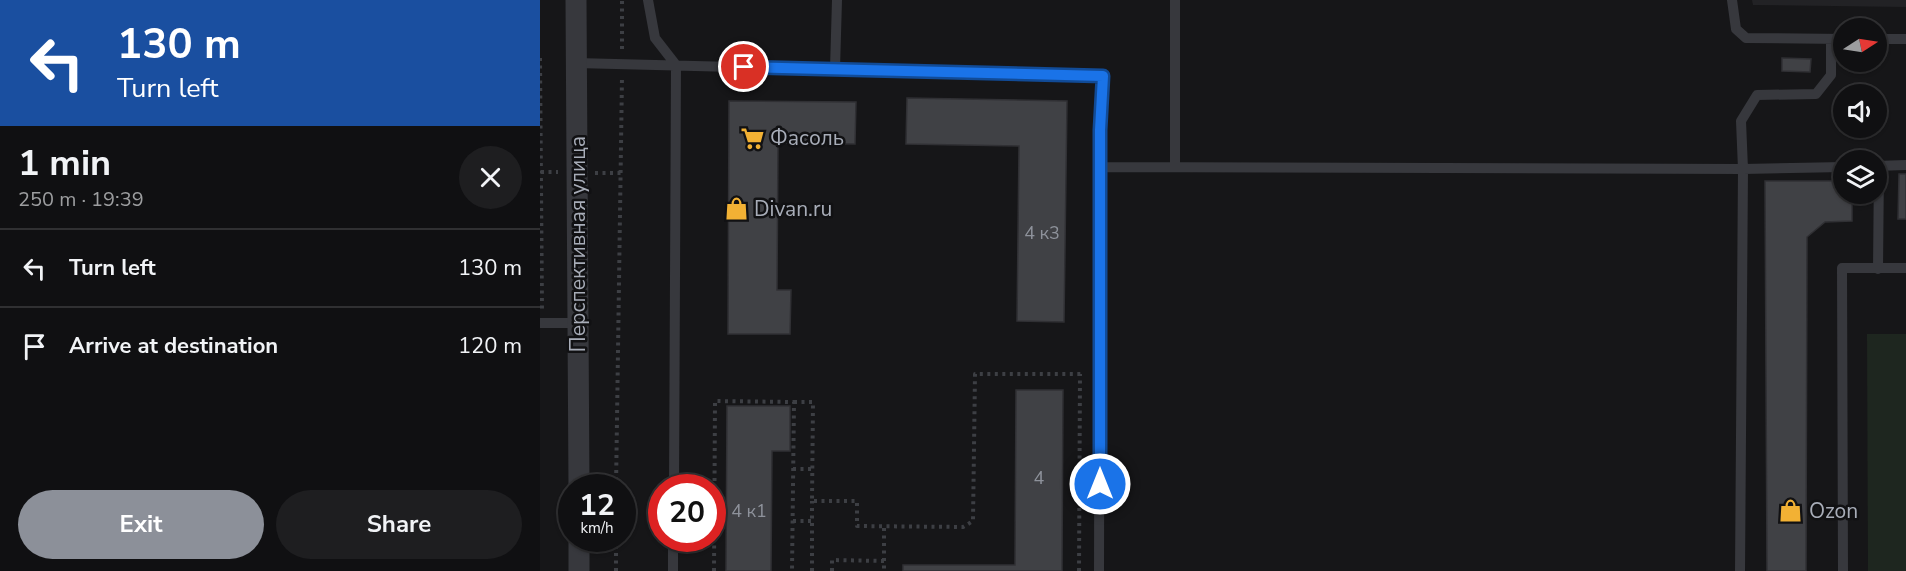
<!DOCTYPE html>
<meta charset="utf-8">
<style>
:root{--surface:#101012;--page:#1e1e20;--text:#f1f3f6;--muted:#9c9d9f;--line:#303032;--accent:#8c9099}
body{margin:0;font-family:"Nunito Sans",sans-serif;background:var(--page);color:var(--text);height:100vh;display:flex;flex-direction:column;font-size:22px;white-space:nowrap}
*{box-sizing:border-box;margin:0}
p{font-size:20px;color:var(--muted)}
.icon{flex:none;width:33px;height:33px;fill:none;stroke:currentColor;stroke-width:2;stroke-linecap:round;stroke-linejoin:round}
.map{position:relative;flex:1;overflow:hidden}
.details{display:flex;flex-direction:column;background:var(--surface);width:540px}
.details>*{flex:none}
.hud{background:#1a4fa0;color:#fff;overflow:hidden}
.needle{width:39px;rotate:78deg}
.fabs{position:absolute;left:1293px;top:18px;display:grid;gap:12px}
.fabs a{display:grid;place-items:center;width:54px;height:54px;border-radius:50%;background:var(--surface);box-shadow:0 2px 4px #0004,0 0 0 2px var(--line);font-size:30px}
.speed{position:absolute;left:18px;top:474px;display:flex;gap:12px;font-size:30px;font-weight:700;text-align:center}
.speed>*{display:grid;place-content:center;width:78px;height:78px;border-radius:50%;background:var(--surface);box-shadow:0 2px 4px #0004,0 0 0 2px var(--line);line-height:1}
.speed small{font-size:15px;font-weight:400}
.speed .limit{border:9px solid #d22;background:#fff;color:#111}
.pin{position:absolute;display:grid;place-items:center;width:51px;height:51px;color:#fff;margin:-26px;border:3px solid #fff;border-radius:50%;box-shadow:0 2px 6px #0007}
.me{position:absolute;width:66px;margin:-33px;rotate:0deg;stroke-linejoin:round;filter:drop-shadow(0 0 4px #0008)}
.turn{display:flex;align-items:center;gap:21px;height:126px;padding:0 18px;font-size:27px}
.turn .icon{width:78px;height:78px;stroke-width:2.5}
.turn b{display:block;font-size:42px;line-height:51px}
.round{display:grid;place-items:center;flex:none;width:63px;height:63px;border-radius:32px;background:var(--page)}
.overview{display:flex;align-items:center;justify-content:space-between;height:102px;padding:0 18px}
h1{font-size:36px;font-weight:700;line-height:45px}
.button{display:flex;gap:12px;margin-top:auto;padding:12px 18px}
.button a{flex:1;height:69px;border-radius:36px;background:var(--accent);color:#fff;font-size:24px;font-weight:700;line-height:69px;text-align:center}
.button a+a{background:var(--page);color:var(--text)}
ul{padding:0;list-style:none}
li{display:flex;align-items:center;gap:18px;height:78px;padding:0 18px;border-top:2px solid var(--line)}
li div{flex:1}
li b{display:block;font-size:22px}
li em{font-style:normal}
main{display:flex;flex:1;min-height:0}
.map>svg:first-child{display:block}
</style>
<main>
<section class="details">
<div class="hud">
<div class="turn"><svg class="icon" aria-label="left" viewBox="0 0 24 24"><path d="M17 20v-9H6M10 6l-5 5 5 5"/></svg><div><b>130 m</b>Turn left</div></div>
</div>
<div class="overview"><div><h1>1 min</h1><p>250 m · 19:39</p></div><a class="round"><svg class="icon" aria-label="close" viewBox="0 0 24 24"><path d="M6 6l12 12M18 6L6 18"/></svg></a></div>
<ul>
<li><svg class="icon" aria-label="left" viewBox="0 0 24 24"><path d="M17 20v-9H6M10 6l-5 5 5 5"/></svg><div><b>Turn left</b></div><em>130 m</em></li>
<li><svg class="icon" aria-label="arrive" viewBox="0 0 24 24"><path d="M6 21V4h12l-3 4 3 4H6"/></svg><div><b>Arrive at destination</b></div><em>120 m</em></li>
</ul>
<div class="button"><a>Exit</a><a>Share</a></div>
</section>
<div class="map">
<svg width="1366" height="571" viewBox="0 0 1366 571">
<rect width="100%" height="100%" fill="#161618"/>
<path fill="#222225" d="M1212,0H1366V7L1213,5Z"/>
<path fill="#1e261f" d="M1327,334H1366V571H1328Z"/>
<path fill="#404145" stroke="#303034" stroke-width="1.5" d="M1242,58L1271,59L1270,72L1242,71Z
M367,98L527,101L524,322L477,321L479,146L366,144Z
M189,101L316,102L315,144L238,143L237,290H251L250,334H188Z
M1359,174H1366V219H1358Z
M1225,181H1304V194H1312V221L1285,222L1267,237L1266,571H1227Z
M476,390H523L522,571H363V565H475Z
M187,406H250V451H232L231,571H186Z"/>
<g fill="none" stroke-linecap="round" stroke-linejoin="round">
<path stroke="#3d3f44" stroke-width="4" stroke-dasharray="3 4.5" stroke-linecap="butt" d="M82,49V0
M0,58L2,309
M1,172H18
M55,173H81
M254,402H273L272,501H317V526L423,527L433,521L435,374H544
M253,469H273
M76,488L82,77
M253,521H272
M344,561V526
M76,571V538
M174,571L175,401L254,402L252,571
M272,571V501
M292,571V560L344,561V571
M539,571L540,374"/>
<path stroke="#37383d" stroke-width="10" d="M108,0L115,38L136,65L134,488
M635,0V167
M1192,0L1196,29L1206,38L1304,39
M1336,39H1366
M36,63L563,76L560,130L559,571
M295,69L297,0
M1336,166L1366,165
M560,167L1203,169L1201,121L1217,95L1276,94L1291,75V39
M1338,269L1339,166
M0,323H39
M133,571V538
M1200,571L1203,169L1304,167
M1303,571L1302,268H1366"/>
<path stroke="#37383d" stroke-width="21" d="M36,0L39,488
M39,538V571"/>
</g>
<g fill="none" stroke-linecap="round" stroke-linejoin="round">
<defs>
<path id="route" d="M204,67L563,76L560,130V484"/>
</defs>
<use href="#route" stroke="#114b97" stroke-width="15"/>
<use href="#route" stroke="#1a73e8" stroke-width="10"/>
</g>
<defs>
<symbol id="supermarket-bare" viewBox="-9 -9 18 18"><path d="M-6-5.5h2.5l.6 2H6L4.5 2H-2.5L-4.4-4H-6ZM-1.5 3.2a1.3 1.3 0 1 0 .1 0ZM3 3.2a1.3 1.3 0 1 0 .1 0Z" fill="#f2b134" stroke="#111113" stroke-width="2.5" paint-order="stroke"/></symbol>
<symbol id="shop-bare" viewBox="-9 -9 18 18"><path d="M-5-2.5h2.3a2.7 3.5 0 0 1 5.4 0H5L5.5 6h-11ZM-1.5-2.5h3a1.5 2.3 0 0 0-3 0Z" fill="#f2b134" stroke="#111113" stroke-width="2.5" paint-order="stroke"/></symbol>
</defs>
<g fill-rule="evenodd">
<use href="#supermarket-bare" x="196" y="122" width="33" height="33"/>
<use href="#shop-bare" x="180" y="192" width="33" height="33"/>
<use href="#shop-bare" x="1234" y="494" width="33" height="33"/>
</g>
<g text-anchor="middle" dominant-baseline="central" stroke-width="5" stroke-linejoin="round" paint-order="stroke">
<g font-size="18" fill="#8e929b">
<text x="502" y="233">4 к3</text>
<text x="499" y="478">4</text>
<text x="209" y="511">4 к1</text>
</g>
<g font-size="21" fill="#a8adb8" stroke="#111113" text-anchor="start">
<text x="230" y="138">Фасоль</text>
<text x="214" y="209">Divan.ru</text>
<text x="1269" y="511">Ozon</text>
</g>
<g font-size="21" fill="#a8adb8" stroke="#111113">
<text transform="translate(38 244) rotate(-90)">Перспективная улица</text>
</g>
</g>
</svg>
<div class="fabs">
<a><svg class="needle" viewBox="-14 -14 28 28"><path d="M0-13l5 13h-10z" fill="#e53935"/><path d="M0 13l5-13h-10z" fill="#9c9d9f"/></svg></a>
<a><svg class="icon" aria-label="sound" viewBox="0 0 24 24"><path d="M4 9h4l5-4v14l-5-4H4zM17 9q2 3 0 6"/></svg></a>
<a><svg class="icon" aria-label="layers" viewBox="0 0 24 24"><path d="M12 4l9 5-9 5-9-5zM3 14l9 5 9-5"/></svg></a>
</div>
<div class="speed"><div>12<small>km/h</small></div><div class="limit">20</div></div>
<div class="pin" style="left:204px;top:67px;background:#d93025"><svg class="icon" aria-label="arrive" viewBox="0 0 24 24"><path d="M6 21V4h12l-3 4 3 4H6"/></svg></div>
<svg class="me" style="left:560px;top:484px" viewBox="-20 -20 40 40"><circle r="17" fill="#1a73e8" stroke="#fff" stroke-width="3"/><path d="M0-11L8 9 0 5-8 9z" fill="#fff"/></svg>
</div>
</main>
